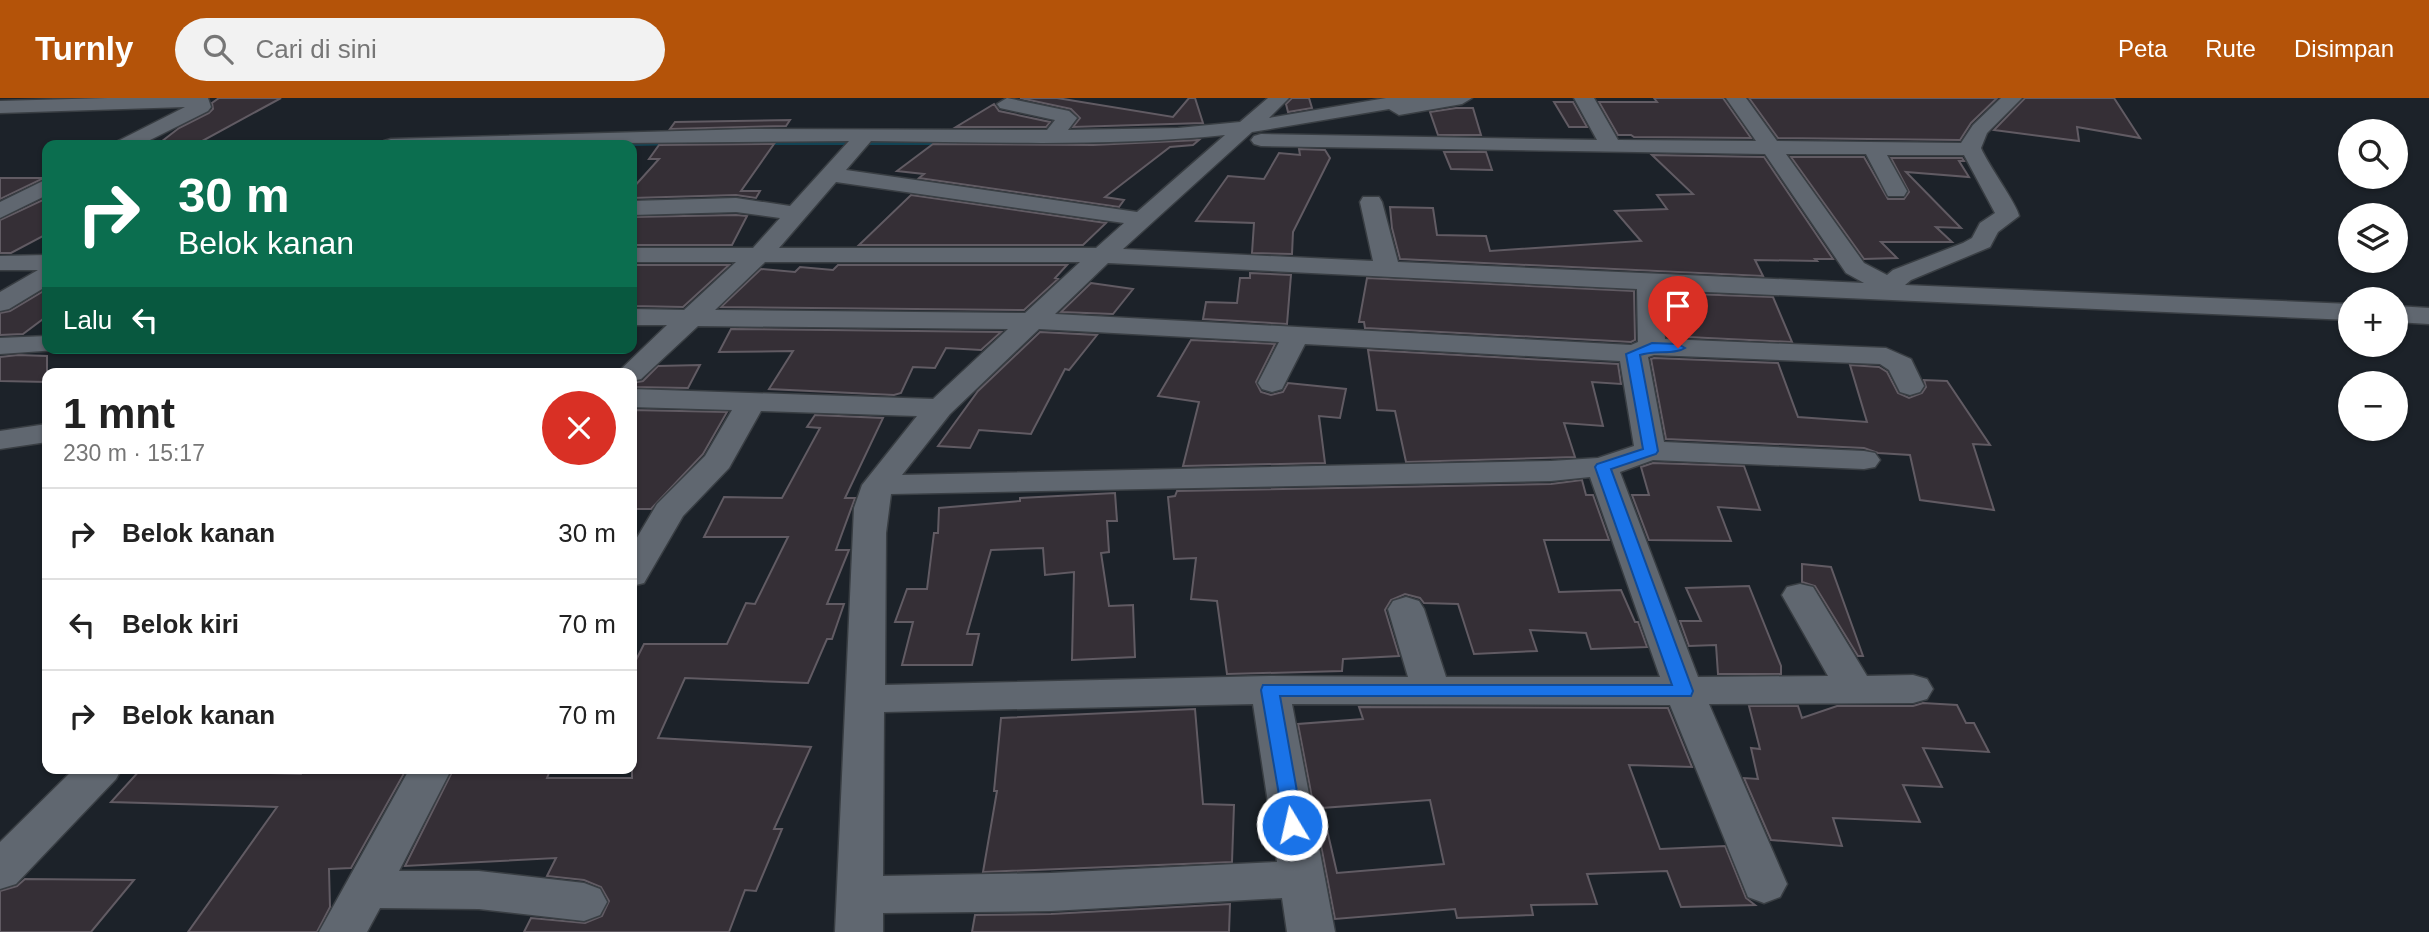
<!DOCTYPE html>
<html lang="id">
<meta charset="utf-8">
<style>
:root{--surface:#fff;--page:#f2f2f2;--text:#222;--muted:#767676;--line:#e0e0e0;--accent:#b45309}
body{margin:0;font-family:Helvetica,sans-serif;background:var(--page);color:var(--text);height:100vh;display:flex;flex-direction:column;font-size:26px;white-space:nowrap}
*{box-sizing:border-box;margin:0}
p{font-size:23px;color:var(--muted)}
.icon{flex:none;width:38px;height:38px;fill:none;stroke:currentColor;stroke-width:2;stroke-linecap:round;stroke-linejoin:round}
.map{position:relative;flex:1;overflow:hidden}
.side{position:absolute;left:42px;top:270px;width:595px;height:406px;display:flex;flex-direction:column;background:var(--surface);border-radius:14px;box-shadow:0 2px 5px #0004}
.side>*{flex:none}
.banner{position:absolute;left:42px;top:42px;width:595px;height:214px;border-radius:14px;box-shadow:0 2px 5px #0004;background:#0b6e4f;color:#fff;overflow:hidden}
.fabs{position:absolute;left:2338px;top:21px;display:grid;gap:14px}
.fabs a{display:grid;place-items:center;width:70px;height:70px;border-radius:50%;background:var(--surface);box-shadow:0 2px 5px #0004;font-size:35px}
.pin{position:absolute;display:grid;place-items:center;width:60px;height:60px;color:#fff;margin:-72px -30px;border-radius:50% 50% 50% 0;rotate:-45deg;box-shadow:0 0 7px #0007}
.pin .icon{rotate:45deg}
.me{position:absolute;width:77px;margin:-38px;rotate:351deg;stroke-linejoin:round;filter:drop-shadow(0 0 5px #0008)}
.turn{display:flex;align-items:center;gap:24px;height:147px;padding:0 21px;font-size:32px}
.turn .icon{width:91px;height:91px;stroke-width:2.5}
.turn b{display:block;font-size:49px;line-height:60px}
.then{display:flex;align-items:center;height:66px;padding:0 21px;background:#0003;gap:14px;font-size:26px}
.round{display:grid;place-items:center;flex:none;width:74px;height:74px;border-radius:37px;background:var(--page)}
.summary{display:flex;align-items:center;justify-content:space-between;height:119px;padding:0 21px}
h1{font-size:42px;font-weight:700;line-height:52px}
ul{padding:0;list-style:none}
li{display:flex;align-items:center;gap:21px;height:91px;padding:0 21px;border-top:2px solid var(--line)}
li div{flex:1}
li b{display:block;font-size:26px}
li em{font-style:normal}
header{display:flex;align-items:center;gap:42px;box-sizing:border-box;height:98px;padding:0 35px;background:var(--accent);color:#fff}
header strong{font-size:33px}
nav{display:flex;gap:38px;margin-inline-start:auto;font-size:24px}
.search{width:490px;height:63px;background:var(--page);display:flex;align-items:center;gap:18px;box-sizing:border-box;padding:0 24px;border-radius:38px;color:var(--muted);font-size:26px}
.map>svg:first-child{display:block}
</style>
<header>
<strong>Turnly</strong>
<div class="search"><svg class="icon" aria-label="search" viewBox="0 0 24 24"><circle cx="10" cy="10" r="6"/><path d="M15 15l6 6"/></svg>Cari di sini</div>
<nav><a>Peta</a><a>Rute</a><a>Disimpan</a></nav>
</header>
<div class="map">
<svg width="2429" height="834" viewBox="0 0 2429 834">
<rect width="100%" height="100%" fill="#1c2229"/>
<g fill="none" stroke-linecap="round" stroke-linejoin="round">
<path stroke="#124455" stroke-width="6" d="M755,44H954
M527,47L684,44"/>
</g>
<path fill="#352f36" stroke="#615b63" stroke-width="2" fill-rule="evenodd" d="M219,0H281L195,47H157L179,30L209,15L213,11L212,5Z
M1020,0H1057L1173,19L1189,0H1195L1203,25L1073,29L1080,20L1071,11Z
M1292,0H1309L1312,10L1288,14L1286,6Z
M1654,0H1723L1751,40L1634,39L1631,37H1618L1599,4H1657Z
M1749,0H1997L1971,25L1960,42L1778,40Z
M2025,0H2114L2140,40L2077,29L2079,43L1994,32Z
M1554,4H1573L1587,29H1569Z
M994,6L999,13L1050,24L1046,29H956Z
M1456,10H1473L1481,37H1438L1430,14Z
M790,22L786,28L670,31L675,24Z
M1199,42L1193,47L1170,49L1105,99L1124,102L1119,109L919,80L924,76L897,73L933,46L1093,47Z
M774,46L741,93H760L756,100L736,97L632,100V91L659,61H649L659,47Z
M1299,51L1325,52L1330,60L1293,134L1292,156L1252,155L1254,125L1196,123L1228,78L1264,81L1279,55L1300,57Z
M1444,54H1486L1492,72L1451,71Z
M1652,57L1764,59L1833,161H1815L1817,163L1755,162L1763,178L1400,161L1392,130L1390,109L1433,110L1437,137L1486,138L1490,153L1641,143L1615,113L1667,111L1657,97L1693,96Z
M1791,59H1864L1888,101H1904L1909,94L1891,60H1962L1964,63H1959L1969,79L1906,74L1961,130L1936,129L1952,144H1881L1897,160L1864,161Z
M0,80H44L0,101Z
M911,97L1106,125L1083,147H859Z
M47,100V136L11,155H0V122Z
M736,117L747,118L732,147H632V119Z
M632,167H729L683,209L632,208Z
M838,167H1067L1055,180L1058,181L1024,212L721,209L761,171L795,174L800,169L833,172Z
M1250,175L1291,177L1287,226L1203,221L1206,204L1237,205L1240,180H1250Z
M1367,180L1634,193L1635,242L1631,244L1365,230L1364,224H1359Z
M1091,185L1133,191L1113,216L1061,214Z
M47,191V218L23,236L0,237V215L10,213Z
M1665,195L1773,199L1792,244L1667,238Z
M731,231L1001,234L981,252L946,250L935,270L913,269L901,295L894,297L769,291L793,253L719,254Z
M1040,234L1097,237L1069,272L1065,271L1031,336L979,332L970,350L938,348L978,293Z
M1191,242L1275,246L1256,284L1261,294L1271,297L1283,294L1288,285L1346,291L1340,320L1319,318L1325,365L1183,368L1199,304L1158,298Z
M1368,252L1618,266L1621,286L1592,284L1603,328L1564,325L1575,359L1406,364L1395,313L1377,312Z
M18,257L47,258V284L0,283V259Z
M1654,260L1778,265L1798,319L1867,324L1850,267L1879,269L1887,274L1898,295L1909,300L1922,295L1926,289L1924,282L1947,283L1990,347L1973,346L1994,412L1920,402L1910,357L1878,355L1864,350L1666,341L1651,261Z
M700,267L688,290L632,289V285L643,283L658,268Z
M632,312L727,314L703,356L651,411H632Z
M815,317L883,320L845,400H855L836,452H849L827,506H844L832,541H827L808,585L685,580L658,640L811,649L774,731H782L756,793L745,792L729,834H524L531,820L585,825L602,818L609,803L601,789L584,782L547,778L556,760L405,768L454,670H551L547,680H632V570L644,546H727L746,505L755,506L788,439H704L724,399L782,400L820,330L807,329Z
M1653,365L1744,368L1760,412L1718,409L1731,443L1649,442L1632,397H1649L1641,369Z
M1582,382L1586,397H1593L1609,442H1544L1559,494L1621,492L1635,524H1638L1647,549L1591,551L1586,535L1530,532L1537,553L1474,556L1458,506L1424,505L1420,500L1405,496L1391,502L1385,512L1399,558L1343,561L1342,573L1227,576L1217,503L1191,501L1196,460L1174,461L1168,399L1175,398L1177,393L1551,386Z
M1115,395L1117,423H1107L1109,454L1101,455L1109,508L1133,507L1135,559L1072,562L1074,474L1045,477L1043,450L991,452L967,536H979L972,567H902L913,524H895L907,491H927L934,435H938L939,410L1020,403V400Z
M1802,466L1831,469L1863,558H1858L1815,488L1802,484Z
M1749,488L1781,568V576H1718L1716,547L1689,548L1680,523H1701L1686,490Z
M1923,605L1957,607L1966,625H1974L1989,654L1923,650L1942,689L1903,687L1920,724L1833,720L1842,748L1771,742L1744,680L1758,681L1751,650L1760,651L1749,608H1798L1802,620L1837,608H1913Z
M1359,609L1668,610L1692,669L1629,667L1660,751L1725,748L1746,800L1755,807L1681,809L1667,773L1587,776L1597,806L1531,807L1533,817L1457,820L1455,811L1335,821L1298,626L1363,621ZM1430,702L1444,766L1337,775L1322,710Z
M1195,611L1203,706L1234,707L1232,764L983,774L997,693H994L1001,620Z
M305,670H407L351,770L329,771L330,809L317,834H188L277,709L111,704L141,671L301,676Z
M25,781L134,782L91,834H0V793L17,788Z
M1230,806L1229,834H972L975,817L1051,816Z"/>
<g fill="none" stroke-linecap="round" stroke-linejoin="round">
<defs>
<path id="minor" d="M107,0H208L211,9L208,13L140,47H115L118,43L185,9L0,15V3Z
M1007,0L1069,13L1077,20L1068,32L1178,30L1240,24L1268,0H1289L1269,20L1386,0H1472L1462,6L1399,17L1389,11L1252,34L1123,151L1373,163L1360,104L1363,99H1379L1382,104L1398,164L1864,185L1846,175L1765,56L1261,48L1254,46L1251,42L1254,38L1261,36L1597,42L1574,0H1594L1618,42L1756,43L1726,0H1746L1777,43L1961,45L1973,27L2001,0H2022L1987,35L1981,50C1987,65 2018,108 2019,118L1998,134L1990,149L1911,182L1905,187L2350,206V222L1662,192L1665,241L1886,250L1911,261L1924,288L1920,294L1910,297L1900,294L1889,272L1880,266L1654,257L1648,259L1664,344L1864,353L1875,355L1880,362L1875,369L1864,371L1653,362L1620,374L1698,579L1828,578L1782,497L1787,489L1800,486L1813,489L1867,578L1913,577L1927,581L1933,591L1927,601L1913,605L1709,606L1787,786L1780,799L1764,805L1748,799L1670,607L1292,606L1335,834H1287L1282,800L1051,813L883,815V834H835L854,410L862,387L917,318L761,313L729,370L683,418L644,485L632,488V448L657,406L705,358L732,312L632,309V291L933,301L1008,231L698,228L641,281L632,283V275H617L667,227H632V211L684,212L736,164H632V150H753L780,120L736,114L632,117V103L736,100L790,108L849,43L381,47L384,43L391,41L751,31L1047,32L1055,22L1000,10L997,6ZM1225,37L1137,114L846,72L871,43C989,44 1108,49 1225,37ZM1786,56H1866L1888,98H1904L1907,93L1887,57H1964L1995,115L1980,125L1972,140L1963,145L1893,172L1887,177L1864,165ZM836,84L1124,125L1096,150H779ZM765,164H1080L1025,215L715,212ZM1108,165L1637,191L1638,244L1631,247L1055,216ZM1039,231L1279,244L1258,285L1262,291L1272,294L1282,291L1305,246L1620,263L1634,348L1598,360L1551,363L902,377L950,316ZM1590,379L1660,579H1446L1424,511L1419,503L1406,499L1393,503L1388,511L1408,579L1270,578L885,587L886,435L891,396L1551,383ZM1253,606L1277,764L1051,775L883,778L884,614Z
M47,81V97L0,120V104Z
M47,157V188L9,211L0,213V194L38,172H0V158Z
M2396,208L2429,210V226L2396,224Z
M47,238V250L57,252L0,256V240Z
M47,326V344L0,351V333Z
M75,670H122L116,681L16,786L0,791V744Z
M410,670H452L399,773H479L584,785L600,791L607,804L600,817L584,823L479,811L380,810L367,834H319Z"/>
</defs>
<use href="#minor" stroke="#393e43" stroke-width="3"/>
<use href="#minor" fill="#606770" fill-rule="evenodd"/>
</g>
<path fill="#1a73e8" stroke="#114b97" stroke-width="2" d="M1652,245L1678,246L1685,250C1675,257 1655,252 1640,257L1658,353L1656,356L1611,371L1693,593L1691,598H1280L1303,727L1300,732L1292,735L1285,732L1261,592L1263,587H1672L1595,369L1597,366L1643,351L1626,256Z"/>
</svg>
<div class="fabs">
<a><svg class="icon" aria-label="search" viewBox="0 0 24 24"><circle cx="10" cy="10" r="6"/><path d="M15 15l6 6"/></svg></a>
<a><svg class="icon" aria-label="layers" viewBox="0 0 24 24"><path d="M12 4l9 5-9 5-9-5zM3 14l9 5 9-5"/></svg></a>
<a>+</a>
<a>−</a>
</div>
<div class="pin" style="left:1678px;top:250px;background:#d93025"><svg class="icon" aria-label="arrive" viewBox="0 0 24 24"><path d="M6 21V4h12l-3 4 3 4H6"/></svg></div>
<svg class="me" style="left:1292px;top:727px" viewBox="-20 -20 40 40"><circle r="17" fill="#1a73e8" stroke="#fff" stroke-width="3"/><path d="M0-11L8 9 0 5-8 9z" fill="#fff"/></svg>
<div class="banner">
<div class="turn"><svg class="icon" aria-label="right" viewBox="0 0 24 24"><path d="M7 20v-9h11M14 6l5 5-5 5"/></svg><div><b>30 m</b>Belok kanan</div></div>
<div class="then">Lalu<svg class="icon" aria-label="left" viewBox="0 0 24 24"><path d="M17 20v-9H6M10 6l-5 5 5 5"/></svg></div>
</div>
<section class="side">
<div class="summary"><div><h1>1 mnt</h1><p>230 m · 15:17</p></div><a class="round" style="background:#d93025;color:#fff"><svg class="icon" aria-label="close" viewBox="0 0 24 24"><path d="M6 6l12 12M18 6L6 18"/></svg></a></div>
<ul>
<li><svg class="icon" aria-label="right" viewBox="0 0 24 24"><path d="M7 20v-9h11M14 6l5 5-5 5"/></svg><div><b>Belok kanan</b></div><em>30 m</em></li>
<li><svg class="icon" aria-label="left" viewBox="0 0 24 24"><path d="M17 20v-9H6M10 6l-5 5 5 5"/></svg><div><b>Belok kiri</b></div><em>70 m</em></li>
<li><svg class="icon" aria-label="right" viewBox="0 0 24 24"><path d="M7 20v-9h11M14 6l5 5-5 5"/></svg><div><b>Belok kanan</b></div><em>70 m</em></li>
</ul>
</section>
</div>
